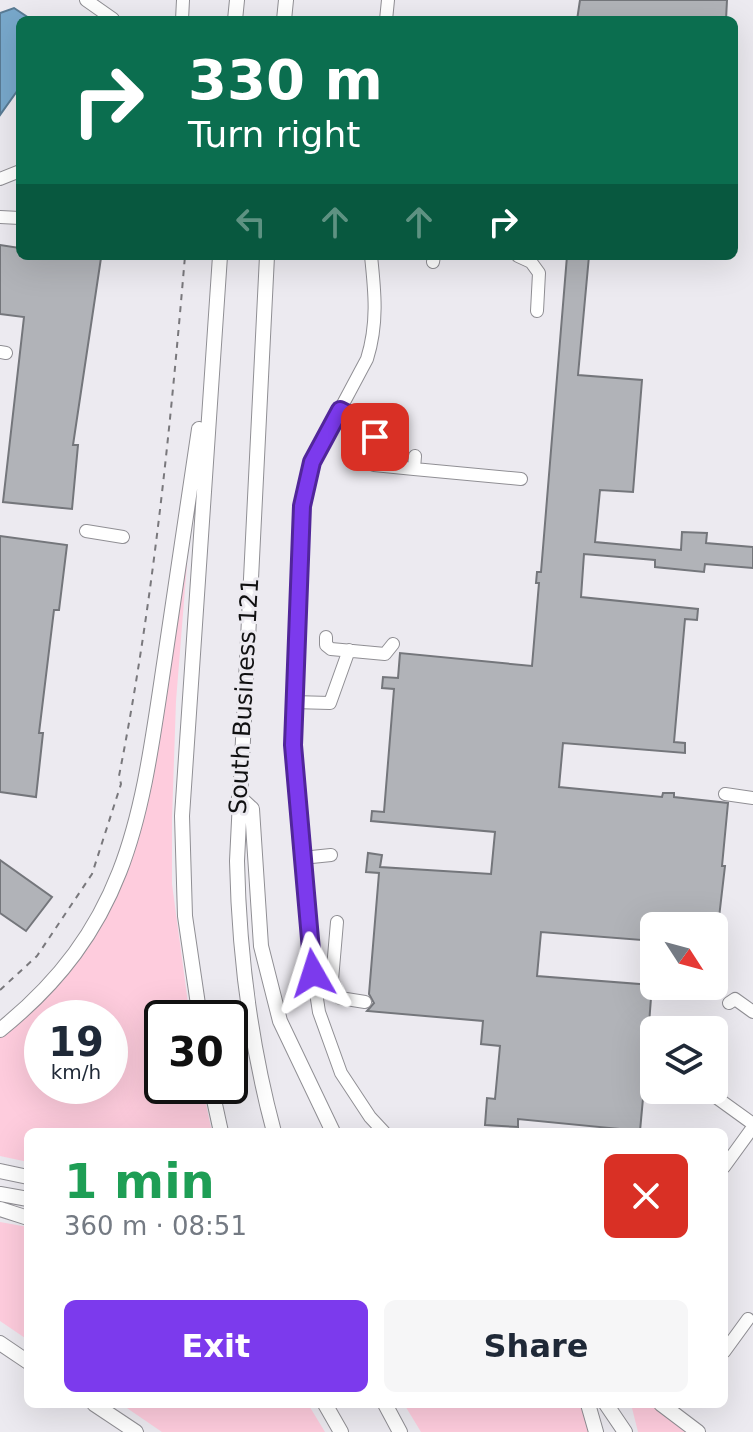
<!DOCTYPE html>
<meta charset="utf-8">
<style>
:root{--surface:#fff;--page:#f6f6f7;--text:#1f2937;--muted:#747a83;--accent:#7c3aed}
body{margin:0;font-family:"DejaVu Sans",sans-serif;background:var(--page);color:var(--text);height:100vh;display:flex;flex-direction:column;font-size:30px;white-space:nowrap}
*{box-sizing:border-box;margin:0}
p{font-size:26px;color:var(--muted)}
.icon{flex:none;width:44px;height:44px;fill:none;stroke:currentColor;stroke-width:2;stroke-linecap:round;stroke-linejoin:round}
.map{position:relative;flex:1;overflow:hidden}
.panel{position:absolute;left:24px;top:1128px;width:704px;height:280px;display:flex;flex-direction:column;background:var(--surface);border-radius:12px;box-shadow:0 8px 32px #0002}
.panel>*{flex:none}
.guide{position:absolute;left:16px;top:16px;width:722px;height:244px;border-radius:12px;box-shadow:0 8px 32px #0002;background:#0b6e4f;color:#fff;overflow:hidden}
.needle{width:52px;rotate:126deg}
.fabs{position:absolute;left:640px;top:912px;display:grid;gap:16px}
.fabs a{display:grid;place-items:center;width:88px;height:88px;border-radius:12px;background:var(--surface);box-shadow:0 8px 32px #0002;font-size:40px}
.speed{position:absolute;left:24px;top:1000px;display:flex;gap:16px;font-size:40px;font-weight:700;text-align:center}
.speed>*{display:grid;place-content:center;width:104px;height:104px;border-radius:50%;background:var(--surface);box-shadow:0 8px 32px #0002;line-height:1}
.speed small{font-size:20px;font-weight:400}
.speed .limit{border:4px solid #111;border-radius:12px;background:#fff;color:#111}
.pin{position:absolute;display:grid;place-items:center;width:68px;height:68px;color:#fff;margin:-34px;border-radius:16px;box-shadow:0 4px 12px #0006}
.me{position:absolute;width:88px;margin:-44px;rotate:354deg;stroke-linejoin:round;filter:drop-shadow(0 0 6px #0008)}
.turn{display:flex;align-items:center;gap:28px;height:168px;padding:0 40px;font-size:36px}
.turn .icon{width:104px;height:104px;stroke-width:2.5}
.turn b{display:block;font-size:56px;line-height:68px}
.lanes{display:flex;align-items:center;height:76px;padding:0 40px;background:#0003;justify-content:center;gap:40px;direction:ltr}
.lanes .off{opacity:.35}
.round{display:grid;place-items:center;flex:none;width:84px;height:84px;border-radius:12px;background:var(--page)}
.overview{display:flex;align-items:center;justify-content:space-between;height:136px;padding:0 40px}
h1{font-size:48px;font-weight:800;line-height:60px;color:#1e9e55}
.button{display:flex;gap:16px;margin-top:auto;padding:16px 40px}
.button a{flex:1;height:92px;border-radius:12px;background:var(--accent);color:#fff;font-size:32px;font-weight:800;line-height:92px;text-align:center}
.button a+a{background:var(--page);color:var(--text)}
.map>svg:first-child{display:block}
</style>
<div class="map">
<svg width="753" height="1432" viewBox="0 0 753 1432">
<rect width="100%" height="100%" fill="#eceaf0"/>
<path fill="#feccdd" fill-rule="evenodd" d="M181,564H187L176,701L172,819V884L190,1018H162V1086H202L212,1132H28V1162L0,1156V1036L38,1005L73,965L121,882ZM42,1018H110V1086H42Z
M0,1222L28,1227V1340L0,1321Z
M121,1404H308L325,1432H162Z
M404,1404H582L588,1432H421Z
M631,1404H652L685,1432H638Z"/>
<path fill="#78a8cb" stroke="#597b94" stroke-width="2" d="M14,8L32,20H20V87L0,115V13Z"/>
<path fill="#b1b3b8" stroke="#74767b" stroke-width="2" d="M580,0H727L726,20H577Z
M0,245L20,248V256L101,258L73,445H78L72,509L3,502L24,317L0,314Z
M567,256H589L578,375L642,380L633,492L600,490L595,542L681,550L682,532L707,533L706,543L753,547V568L705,564L704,572L655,567V560L584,554L581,597L698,609L697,620L685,619L674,742L685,743V753L563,743L559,787L662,797L663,793H674V797L728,803L722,866H725L718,926H654V941L541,932L537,976L652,985L647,1050L653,1051L650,1066H646L640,1131L518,1119V1127L485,1125L487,1098L495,1099L500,1046L481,1044L483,1021L367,1011L374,1003L369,994L379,873L366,872L368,853L382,855L380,867L491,874L495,832L371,821L372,811L384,812L394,689L382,688L383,677L398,678L400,653L532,666L539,583H536L537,572H541Z
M0,536L67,545L59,610H54L39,733H43L36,797L0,792Z
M0,860L52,897L26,931L0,913Z"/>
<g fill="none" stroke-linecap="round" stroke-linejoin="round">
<defs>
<path id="minor" d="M86,0L113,19
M182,20L183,0
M386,20L388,0
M0,179L20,171
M0,217L20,218
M371,256C375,293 378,324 367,359L312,462L304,490L293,745L313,973L319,1012L341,1073L370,1117L384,1132
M518,256L531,262L539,273L537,311
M433,262L434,256
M0,352L6,353
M340,410C368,424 377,433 374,465L414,469L415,456
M414,469L521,479
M86,531L123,537
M326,637V645L331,649L385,654L393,644
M293,702L330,703L349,650
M725,794L753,798
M302,858L331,855
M337,922L332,980L340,998L365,1002
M729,1003L735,999L753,1012
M706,1090L753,1124
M724,1167L753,1127
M724,1352L748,1319"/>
<path id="major" d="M235,20L237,0
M284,20L286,0
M267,256L237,861C239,953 250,1043 274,1132
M239,797L252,809L261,946L280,1021L333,1132
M200,1018L185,916L182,816L220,256
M0,1030C129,926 141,818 164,664C176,586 187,507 199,429
M211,1086L221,1132
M0,1171L28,1177
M0,1194L28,1199
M0,1209L28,1218
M0,1343L28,1362
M94,1404L136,1432
M325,1404L341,1432
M385,1404L400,1432
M588,1404L596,1432
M606,1404L625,1432
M661,1404L698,1432"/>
</defs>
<use href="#minor" stroke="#908f94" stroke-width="14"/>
<use href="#major" stroke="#908f94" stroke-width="16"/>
<path stroke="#79787c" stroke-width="2" stroke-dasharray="6 6" stroke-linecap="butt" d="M0,990L37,956L92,874L121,784L119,776C153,604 170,431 185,256"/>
<use href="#minor" stroke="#fff" stroke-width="12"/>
<use href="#major" stroke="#fff" stroke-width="14"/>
</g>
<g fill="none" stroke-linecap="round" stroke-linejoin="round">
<defs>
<path id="route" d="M313,973L293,745L302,506L312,462L340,410L364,422L375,437"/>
</defs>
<use href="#route" stroke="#51269a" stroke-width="20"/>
<use href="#route" stroke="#7c3aed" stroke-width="14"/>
</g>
<g text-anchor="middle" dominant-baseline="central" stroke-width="6" stroke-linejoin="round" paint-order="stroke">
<g font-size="24" fill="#111112" stroke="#eceaf0">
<text transform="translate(244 696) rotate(-87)">South Business 121</text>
</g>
</g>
</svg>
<div class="fabs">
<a><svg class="needle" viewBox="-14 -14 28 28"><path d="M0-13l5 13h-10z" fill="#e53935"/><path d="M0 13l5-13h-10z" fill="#747a83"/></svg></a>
<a><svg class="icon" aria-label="layers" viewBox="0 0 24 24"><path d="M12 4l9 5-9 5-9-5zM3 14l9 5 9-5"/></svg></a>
</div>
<div class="speed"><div>19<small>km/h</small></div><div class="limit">30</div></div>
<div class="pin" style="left:375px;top:437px;background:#d93025"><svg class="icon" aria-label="arrive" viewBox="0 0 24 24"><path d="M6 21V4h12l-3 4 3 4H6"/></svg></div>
<svg class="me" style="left:313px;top:973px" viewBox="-20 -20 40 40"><path d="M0-17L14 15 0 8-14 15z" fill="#7c3aed" stroke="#fff" stroke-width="4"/></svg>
<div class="guide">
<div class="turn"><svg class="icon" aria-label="right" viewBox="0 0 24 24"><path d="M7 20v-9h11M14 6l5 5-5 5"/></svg><div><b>330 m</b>Turn right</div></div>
<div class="lanes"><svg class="icon off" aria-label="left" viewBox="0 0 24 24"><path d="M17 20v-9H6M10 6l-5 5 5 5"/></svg><svg class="icon off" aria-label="ahead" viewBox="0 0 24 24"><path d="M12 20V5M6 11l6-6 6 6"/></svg><svg class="icon off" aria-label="ahead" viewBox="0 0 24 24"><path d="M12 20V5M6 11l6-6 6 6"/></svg><svg class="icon" aria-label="right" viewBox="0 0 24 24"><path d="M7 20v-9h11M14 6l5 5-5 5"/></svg></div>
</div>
<section class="panel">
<div class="overview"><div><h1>1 min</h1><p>360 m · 08:51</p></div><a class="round" style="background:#d93025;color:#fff"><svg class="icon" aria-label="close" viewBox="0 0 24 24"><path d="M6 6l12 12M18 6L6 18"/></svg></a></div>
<div class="button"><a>Exit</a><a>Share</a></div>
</section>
</div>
